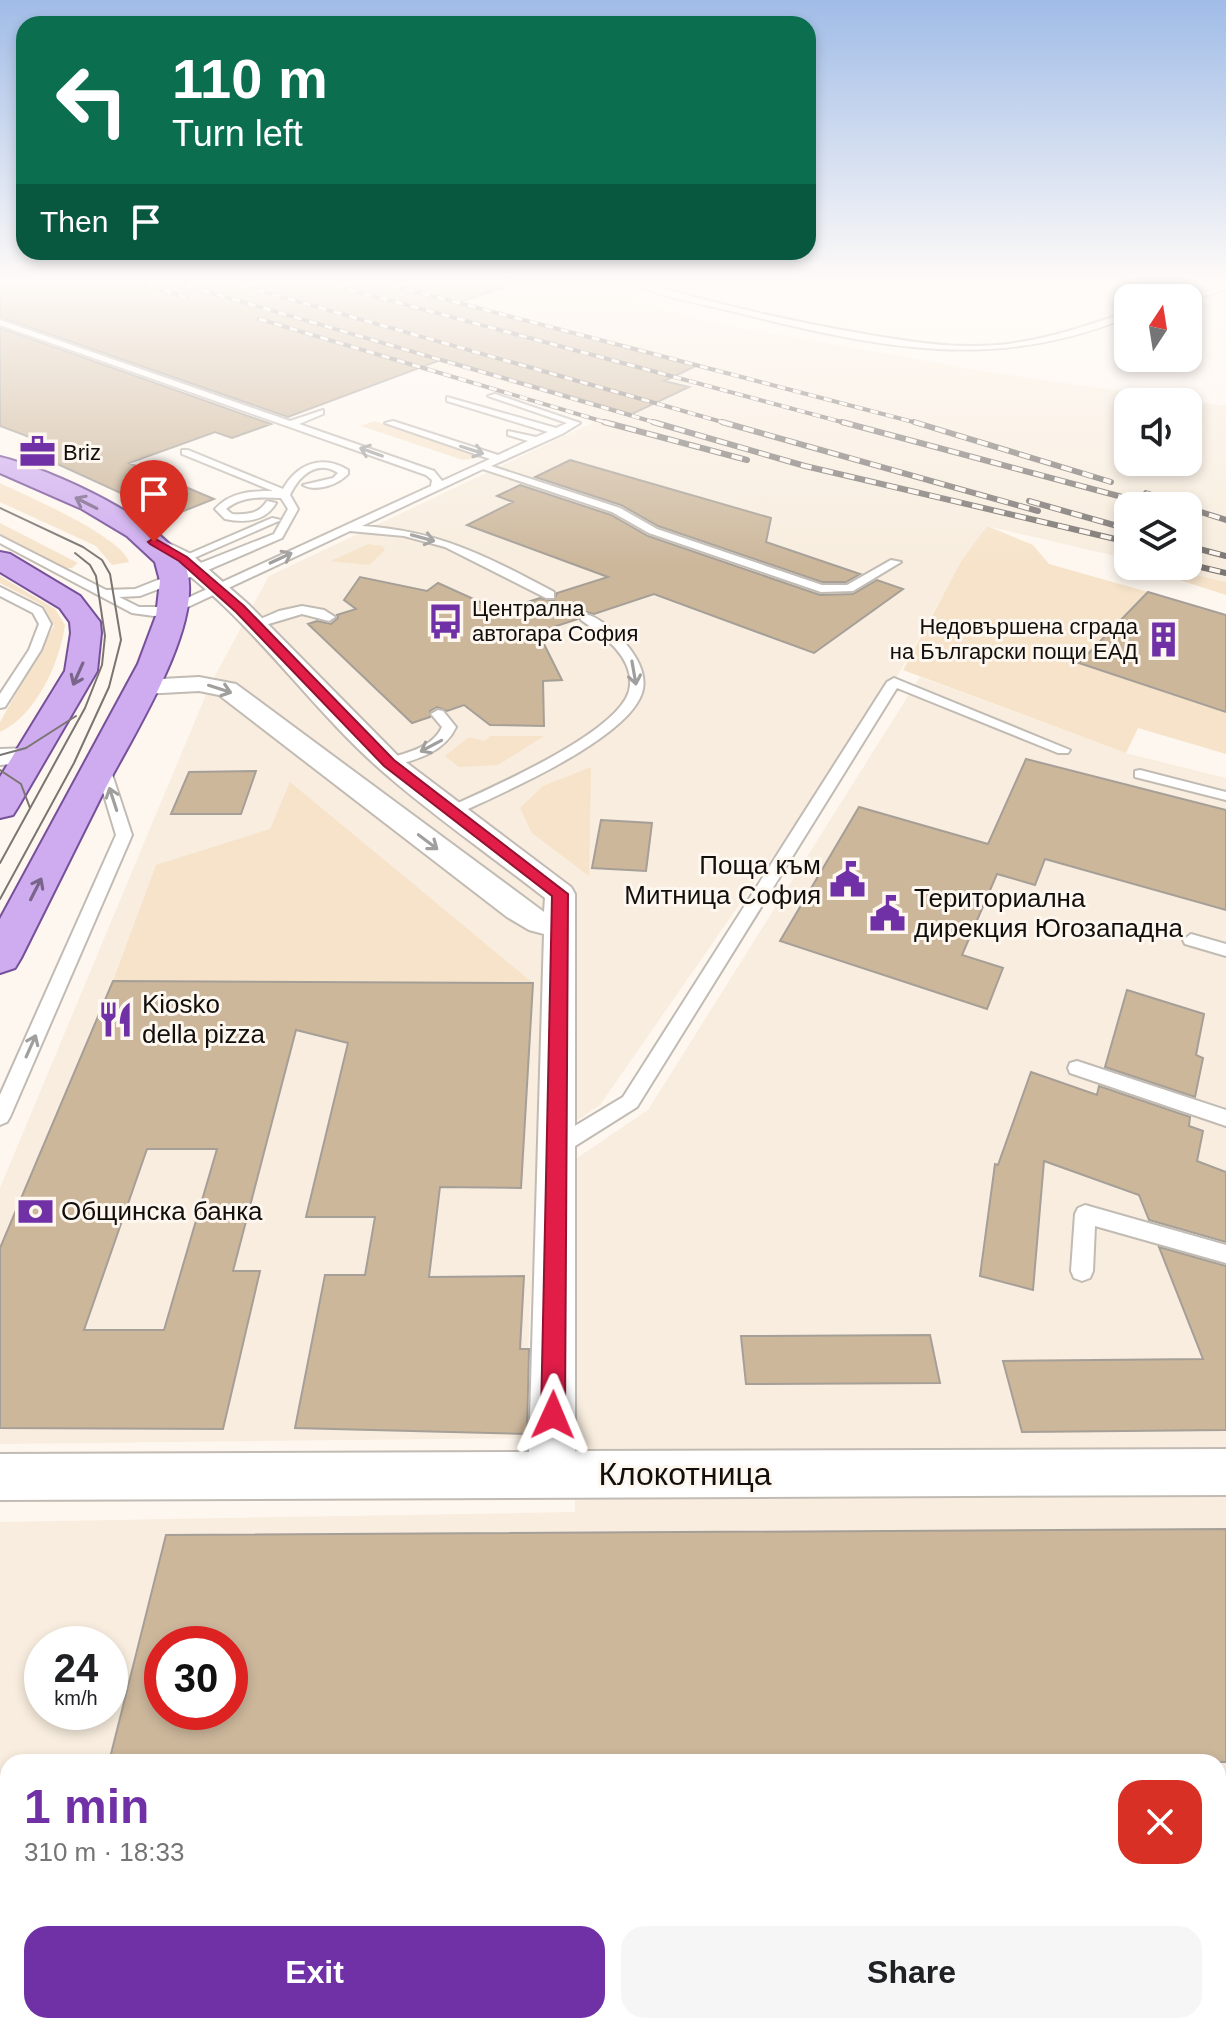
<!DOCTYPE html>
<meta charset="utf-8">
<style>
:root{--surface:#fff;--page:#f6f6f6;--text:#202124;--muted:#757577;--accent:#7030a6}
body{margin:0;font-family:Arial,sans-serif;background:var(--page);color:var(--text);height:100vh;display:flex;flex-direction:column;font-size:30px;white-space:nowrap}
*{box-sizing:border-box;margin:0}
p{font-size:26px;color:var(--muted)}
.icon{flex:none;width:44px;height:44px;fill:none;stroke:currentColor;stroke-width:2;stroke-linecap:round;stroke-linejoin:round}
.map{position:relative;flex:1;overflow:hidden}
.drawer{position:absolute;left:0px;top:1754px;width:1226px;height:280px;display:flex;flex-direction:column;background:var(--surface);border-radius:24px 24px 0 0;box-shadow:0 4px 12px #0003}
.drawer>*{flex:none}
.banner{position:absolute;left:16px;top:16px;width:800px;height:244px;border-radius:24px;box-shadow:0 4px 12px #0003;background:#0b6e4f;color:#fff;overflow:hidden}
.needle{width:52px;rotate:12deg}
.tools{position:absolute;left:1114px;top:284px;display:grid;gap:16px}
.tools a{display:grid;place-items:center;width:88px;height:88px;border-radius:16px;background:var(--surface);box-shadow:0 4px 12px #0003;font-size:40px}
.speed{position:absolute;left:24px;top:1626px;display:flex;gap:16px;font-size:40px;font-weight:700;text-align:center}
.speed>*{display:grid;place-content:center;width:104px;height:104px;border-radius:50%;background:var(--surface);box-shadow:0 4px 12px #0003;line-height:1}
.speed small{font-size:20px;font-weight:400}
.speed .limit{border:12px solid #d22;background:#fff;color:#111}
.pin{position:absolute;display:grid;place-items:center;width:68px;height:68px;color:#fff;margin:-82px -34px;border-radius:50% 50% 50% 0;rotate:-45deg;box-shadow:0 0 8px #0007}
.pin .icon{rotate:45deg}
.me{position:absolute;width:88px;margin:-44px;rotate:1deg;stroke-linejoin:round;filter:drop-shadow(0 0 6px #0008)}
.turn{display:flex;align-items:center;gap:28px;height:168px;padding:0 24px;font-size:36px}
.turn .icon{width:104px;height:104px;stroke-width:2.5}
.turn b{display:block;font-size:56px;line-height:68px}
.then{display:flex;align-items:center;height:76px;padding:0 24px;background:#0003;gap:16px;font-size:30px}
.round{display:grid;place-items:center;flex:none;width:84px;height:84px;border-radius:24px;background:var(--page)}
.summary{display:flex;align-items:center;justify-content:space-between;height:136px;padding:0 24px}
h1{font-size:48px;font-weight:600;line-height:60px;color:var(--accent)}
.primary-button{display:flex;gap:16px;margin-top:auto;padding:16px 24px}
.primary-button a{flex:1;height:92px;border-radius:24px;background:var(--accent);color:#fff;font-size:32px;font-weight:600;line-height:92px;text-align:center}
.primary-button a+a{background:var(--page);color:var(--text)}
.map>svg:first-child{display:block}
</style>
<div class="map">
<svg width="1226" height="2034" viewBox="0 0 1226 2034">
<rect width="100%" height="100%" fill="#fef7ef"/>
<path fill="#f8edde" fill-rule="evenodd" d="M126,281H579L695,319L745,329L995,373L1226,406V582L1159,566H1188V506H1128V559L987,526L962,561L894,682L600,1105L538,1147L524,1438L0,1444V1188L210,685L269,576L594,422ZM1128,402H1188V462H1128Z
M920,677L1126,753L1226,778V2034H0V1522L575,1512L574,1160L648,1110ZM42,1644H110V1712H42ZM162,1644H230V1712H162ZM8,1762H1218V2026H8Z"/>
<path fill="#f6e3ca" d="M374,421L484,457L463,460L361,426Z
M0,483C27,496 121,536 129,562L112,565L96,546L0,502Z
M0,523L78,563L72,568H66L0,536Z
M987,526L1033,545L1049,564L1148,592L1080,662L1226,712V754L1138,728L1126,753L903,670L962,560Z
M368,544L383,546L385,550L369,565L331,561Z
M1136,566H1159L1226,582V595Z
M0,576L55,609L65,625C60,662 36,716 0,732V722L54,626L44,606L0,583Z
M490,736H544L498,765L459,767L445,756L469,737L485,741Z
M591,767L589,876L532,833L520,808L543,786Z
M290,782L533,983L113,981L156,865L270,829Z"/>
<path fill="#ccb79b" stroke="#a59f97" stroke-width="2" fill-rule="evenodd" d="M0,281H506L507,286L457,303L696,366L664,381L689,387L632,414L443,359L288,417L0,317Z
M0,328L271,424L232,438L215,432L129,463L214,499L171,516L29,451L48,444L0,426Z
M570,460L771,518L766,542L860,574L846,582H822L658,526L621,505L535,477Z
M520,485L611,515L648,536L820,595L853,594L877,580L903,589L814,653L654,594L594,614L581,611L578,619L538,632L562,680L543,681L544,726L490,725L464,705L447,711L437,707L430,711V717L412,723L308,624L317,621L331,624L338,618L337,615L356,609L344,600L360,577L427,591L438,583L500,611L540,598L554,601L557,593L608,577L467,525L513,502L497,496Z
M1148,592L1226,615V712L1079,663Z
M1026,759L1226,810V910L1045,859L1035,885L997,874L962,955L1003,968L987,1009L780,941L859,807L988,844Z
M256,771L241,814H171L189,772Z
M601,820L652,823L646,871L592,868Z
M113,981L533,983L521,1188L440,1187L429,1277L524,1276L520,1349H529L527,1434L295,1428L325,1275H365L375,1217H306L348,1043L296,1030L233,1271H260L223,1429L0,1428V1248ZM147,1149H217L164,1330H84Z
M1127,990L1204,1014L1196,1055L1203,1058L1195,1097L1105,1067Z
M1031,1072L1097,1095L1099,1086L1190,1117L1189,1126L1203,1131L1197,1161L1226,1172V1242L1149,1220L1139,1195L1044,1161L1033,1290L980,1276L995,1164L998,1165Z
M1159,1247L1226,1266V1430L1022,1432L1003,1361L1203,1359Z
M930,1335L940,1383L746,1384L741,1336Z
M1226,1529V1762H109L166,1535ZM162,1644H230V1712H162Z"/>
<g fill="none" stroke-linecap="round" stroke-linejoin="round">
<defs>
<path id="lane" d="M628,281H639C711,303 784,320 859,333C905,341 951,349 998,345C1044,341 1085,326 1128,312V317C993,373 876,347 739,313C704,304 660,298 628,281Z
M1226,285V289L1188,302L1187,298Z
M0,320L290,421L323,410V414L299,424L434,471L442,481L490,459L385,423L393,421L498,455L528,441L508,435V431L536,437L548,432L447,401V397L556,428L567,423L488,396L495,394L580,423L562,434L491,466L620,508L657,529L822,585H847L891,560L901,562L853,591L821,592L649,533L612,512L483,469L362,526C440,531 486,556 554,592V598H546L445,547L404,536L350,531L175,613L154,616L132,613L0,543V536L106,590L135,589L274,534L288,509L281,498C261,497 242,496 226,509L232,514C247,515 259,514 267,501L276,503C265,522 245,523 225,519L215,509C230,492 251,491 273,491L182,454V450H188L283,489C297,464 322,454 348,470V474C338,485 316,492 303,485L333,478L338,473C317,459 299,476 290,495L298,509L282,538L201,573L140,596L119,597L139,607H168L431,486L432,480L426,475L0,325Z
M272,518L281,520L187,561L177,559Z
M0,587L42,608L51,624L41,650L5,707L0,708V694L29,650L39,624L33,613L0,596Z
M302,606L324,610L335,617L329,621L302,614L255,628L249,624L279,611Z
M581,614C596,613 615,632 626,644C636,656 646,672 643,689C634,737 500,794 457,814H447V808C488,789 617,734 629,691C637,659 603,635 581,620Z
M894,678L1070,750L1068,753H1058L897,688L637,1107L564,1153L557,1155L550,1153L547,1147L550,1141L623,1097L887,682Z
M438,710L443,711L456,727C444,753 415,760 389,767L384,766V760C404,753 432,749 442,727L431,714Z
M101,758L108,762L132,835L10,1117L7,1122L0,1125V1095L116,835L94,762Z
M1140,770L1226,792V800L1135,777V771Z
M1191,934L1226,944V956L1185,944L1183,940Z
M1077,1061L1226,1110V1126L1070,1073L1068,1068L1070,1063Z
M1085,1205L1226,1245V1263L1095,1226L1093,1271L1090,1278L1082,1281L1074,1278L1071,1271L1075,1214L1078,1208Z"/>
<path id="street" d="M154,536L191,554L248,604L399,757L571,887L575,894V1451L1226,1449V1495L0,1500V1454L529,1452L544,934L529,930L507,917L219,695L199,691L143,694L134,692L131,687L134,682L143,680L199,677L236,684L544,912L545,898C490,855 432,815 381,770C300,699 241,602 147,546L144,542Z
M30,748L39,750L43,756L39,762L0,765V749Z"/>
<path id="primary" d="M0,457C47,468 173,523 187,571C203,629 128,743 102,795C75,849 48,904 21,958L15,968L0,973V919L138,664L156,616L160,581L155,562L127,536L82,509L0,473Z
M0,552L10,554L80,596L100,622L101,633L97,671L18,807L13,815L0,818V777L65,671L71,633L70,622L60,608L0,572Z"/>
</defs>
<use href="#lane" stroke="#c1bbb3" stroke-width="4"/>
<use href="#street" stroke="#c1bbb3" stroke-width="4"/>
<use href="#primary" stroke="#765099" stroke-width="4"/>
<use href="#lane" fill="#fff" fill-rule="evenodd"/>
<use href="#street" fill="#fff" fill-rule="evenodd"/>
<use href="#primary" fill="#ceacef" fill-rule="evenodd"/>
<path stroke="#7a7571" stroke-width="2" d="M0,508L83,547L102,560L110,574L121,640L109,687L74,763L0,899
M0,755L26,748L76,716
M0,770L21,784L30,808
M0,863L85,708L102,665L105,636L96,576L90,565L75,553"/>
<defs>
<path id="rail-far1" d="M133,281L186,297
M171,281L660,424
M226,281L729,424
M318,281L849,424
M375,281L921,424
M568,281L578,285
M259,319L611,424"/>
<path id="rail" d="M604,422L747,460
M653,422L805,466L1128,542
M722,422L1038,511
M842,422L1156,506
M914,422L1111,482
M1146,493L1183,506
M1029,501L1128,529
M1188,508L1226,520
M1188,546L1226,556
M1188,564L1226,573"/>
</defs>
<use href="#rail-far1" stroke="#7a7571" stroke-width="4"/>
<use href="#rail" stroke="#7a7571" stroke-width="6"/>
<use href="#rail-far1" stroke="#fef7ef" stroke-width="3" stroke-dasharray="8" stroke-linecap="butt"/>
<use href="#rail" stroke="#fef7ef" stroke-width="4" stroke-dasharray="11" stroke-linecap="butt"/>
</g>
<defs><path id="oneway-shaft" d="M-6 0H5M1.5-3L5.5 0L1.5 3" fill="none" stroke-width="1.6" stroke-linecap="round" stroke-linejoin="round" transform="scale(2)"/></defs>
<g stroke="#a09f9e">
<use href="#oneway-shaft" transform="translate(472 450) rotate(18)"/>
<use href="#oneway-shaft" transform="translate(371 452) rotate(-160)"/>
<use href="#oneway-shaft" transform="translate(423 538) rotate(15)"/>
<use href="#oneway-shaft" transform="translate(281 558) rotate(-25)"/>
<use href="#oneway-shaft" transform="translate(634 673) rotate(80)"/>
<use href="#oneway-shaft" transform="translate(220 689) rotate(18)"/>
<use href="#oneway-shaft" transform="translate(431 746) rotate(152)"/>
<use href="#oneway-shaft" transform="translate(113 799) rotate(-108)"/>
<use href="#oneway-shaft" transform="translate(428 842) rotate(37)"/>
<use href="#oneway-shaft" transform="translate(31 1046) rotate(-66)"/>
</g>
<g stroke="#796589">
<use href="#oneway-shaft" transform="translate(86 503) rotate(-153)"/>
<use href="#oneway-shaft" transform="translate(78 674) rotate(114)"/>
<use href="#oneway-shaft" transform="translate(36 889) rotate(-63)"/>
</g>
<linearGradient id="sky" x2="0" y2="1"><stop stop-color="#a0bce7"/><stop offset="0.5" stop-color="#fffbf8"/><stop offset="1" stop-color="#fffbf8" stop-opacity="0"/></linearGradient>
<rect width="1226" height="565" fill="url(#sky)"/>
<path fill="#e11d48" stroke="#92132f" stroke-width="2" d="M154,538L187,557L244,606L394,760L568,894L565,1415L561,1423L553,1427L544,1423L541,1415L552,896L384,766L236,612L179,561L150,544L148,542Z"/>
<defs>
<symbol id="office-bare" viewBox="-9 -9 18 18"><path d="M-6-3h4V-5.5h4V-3h4V5H-6ZM-1-4.5V-3h2v-1.5ZM-6 0V1H6V0Z" fill="#7030a6" stroke="#fef7ef" stroke-width="2.5" paint-order="stroke"/></symbol>
<symbol id="bus-bare" viewBox="-9 -9 18 18"><path d="M-5-6H5V4H4V6H2V4H-2V6H-4V4H-5ZM-3.5-4V0h7V-4ZM-3.5 1.2v1.5H-2V1.2ZM2 1.2v1.5H3.5V1.2Z" fill="#7030a6" stroke="#fef7ef" stroke-width="2.5" paint-order="stroke"/></symbol>
<symbol id="building-bare" viewBox="-9 -9 18 18"><path d="M-4-6H4V6H1V3H-1V6H-4ZM-2.5-4.3h1.7v1.8h-1.7ZM.8-4.3h1.7v1.8H.8ZM-2.5-1h1.7V.8h-1.7ZM.8-1h1.7V.8H.8Z" fill="#7030a6" stroke="#fef7ef" stroke-width="2.5" paint-order="stroke"/></symbol>
<symbol id="civic-bare" viewBox="-9 -9 18 18"><path d="M-.6-6.5H3V-4.5H.6V-3L4-1V1h2V6H-6V1h2V-1L-.6-3ZM-1.2 2.5V6h2.4V2.5Z" fill="#7030a6" stroke="#fef7ef" stroke-width="2.5" paint-order="stroke"/></symbol>
<symbol id="restaurant-bare" viewBox="-9 -9 18 18"><path d="M-5-6h1v4h1v-4h1v4h1v-4h1v5L-1.5 .5V6h-2V.5L-5-1ZM5-6V6H3V1.5H1.5Q1.5-4 5-6Z" fill="#7030a6" stroke="#fef7ef" stroke-width="2.5" paint-order="stroke"/></symbol>
<symbol id="bank-bare" viewBox="-9 -9 18 18"><path d="M-6-4H6V4H-6ZM0-2.3a2.3 2.3 0 1 0 0 4.6a2.3 2.3 0 1 0 0-4.6Z" fill="#7030a6" stroke="#fef7ef" stroke-width="2.5" paint-order="stroke"/></symbol>
</defs>
<g fill-rule="evenodd">
<use href="#office-bare" x="12" y="426" width="51" height="51"/>
<use href="#bus-bare" x="420" y="596" width="51" height="51"/>
<use href="#building-bare" x="1138" y="614" width="51" height="51"/>
<use href="#civic-bare" x="822" y="854" width="51" height="51"/>
<use href="#civic-bare" x="862" y="888" width="51" height="51"/>
<use href="#restaurant-bare" x="90" y="994" width="51" height="51"/>
<use href="#bank-bare" x="10" y="1186" width="51" height="51"/>
</g>
<g text-anchor="middle" dominant-baseline="central" stroke-width="6" stroke-linejoin="round" paint-order="stroke">
<g font-size="22" fill="#110e0c" stroke="#fef7ef" text-anchor="start">
<text x="63" y="452">Briz</text>
<text x="472" y="608">Централна<tspan x="472" dy="25">автогара София</tspan></text>
<text x="1138" y="626" text-anchor="end">Недовършена сграда<tspan x="1138" dy="25">на Български пощи ЕАД</tspan></text>
</g>
<g font-size="26" fill="#110e0c" stroke="#fef7ef" text-anchor="start">
<text x="821" y="865" text-anchor="end">Поща към<tspan x="821" dy="30">Митница София</tspan></text>
<text x="914" y="898">Териториална<tspan x="914" dy="30">дирекция Югозападна</tspan></text>
<text x="142" y="1004">Kiosko<tspan x="142" dy="30">della pizza</tspan></text>
<text x="61" y="1211">Общинска банка</text>
</g>
<g font-size="32" fill="#110e0c" stroke="#fef7ef">
<text x="685" y="1474">Клокотница</text>
</g>
</g>
</svg>
<div class="tools">
<a><svg class="needle" viewBox="-14 -14 28 28"><path d="M0-13l5 13h-10z" fill="#e53935"/><path d="M0 13l5-13h-10z" fill="#757577"/></svg></a>
<a><svg class="icon" aria-label="sound" viewBox="0 0 24 24"><path d="M4 9h4l5-4v14l-5-4H4zM17 9q2 3 0 6"/></svg></a>
<a><svg class="icon" aria-label="layers" viewBox="0 0 24 24"><path d="M12 4l9 5-9 5-9-5zM3 14l9 5 9-5"/></svg></a>
</div>
<div class="speed"><div>24<small>km/h</small></div><div class="limit">30</div></div>
<div class="pin" style="left:154px;top:542px;background:#d93025"><svg class="icon" aria-label="arrive" viewBox="0 0 24 24"><path d="M6 21V4h12l-3 4 3 4H6"/></svg></div>
<svg class="me" style="left:553px;top:1415px" viewBox="-20 -20 40 40"><path d="M0-17L14 15 0 8-14 15z" fill="#e11d48" stroke="#fff" stroke-width="4"/></svg>
<div class="banner">
<div class="turn"><svg class="icon" aria-label="left" viewBox="0 0 24 24"><path d="M17 20v-9H6M10 6l-5 5 5 5"/></svg><div><b>110 m</b>Turn left</div></div>
<div class="then">Then<svg class="icon" aria-label="arrive" viewBox="0 0 24 24"><path d="M6 21V4h12l-3 4 3 4H6"/></svg></div>
</div>
<section class="drawer">
<div class="summary"><div><h1>1 min</h1><p>310 m · 18:33</p></div><a class="round" style="background:#d93025;color:#fff"><svg class="icon" aria-label="close" viewBox="0 0 24 24"><path d="M6 6l12 12M18 6L6 18"/></svg></a></div>
<div class="primary-button"><a>Exit</a><a>Share</a></div>
</section>
</div>
